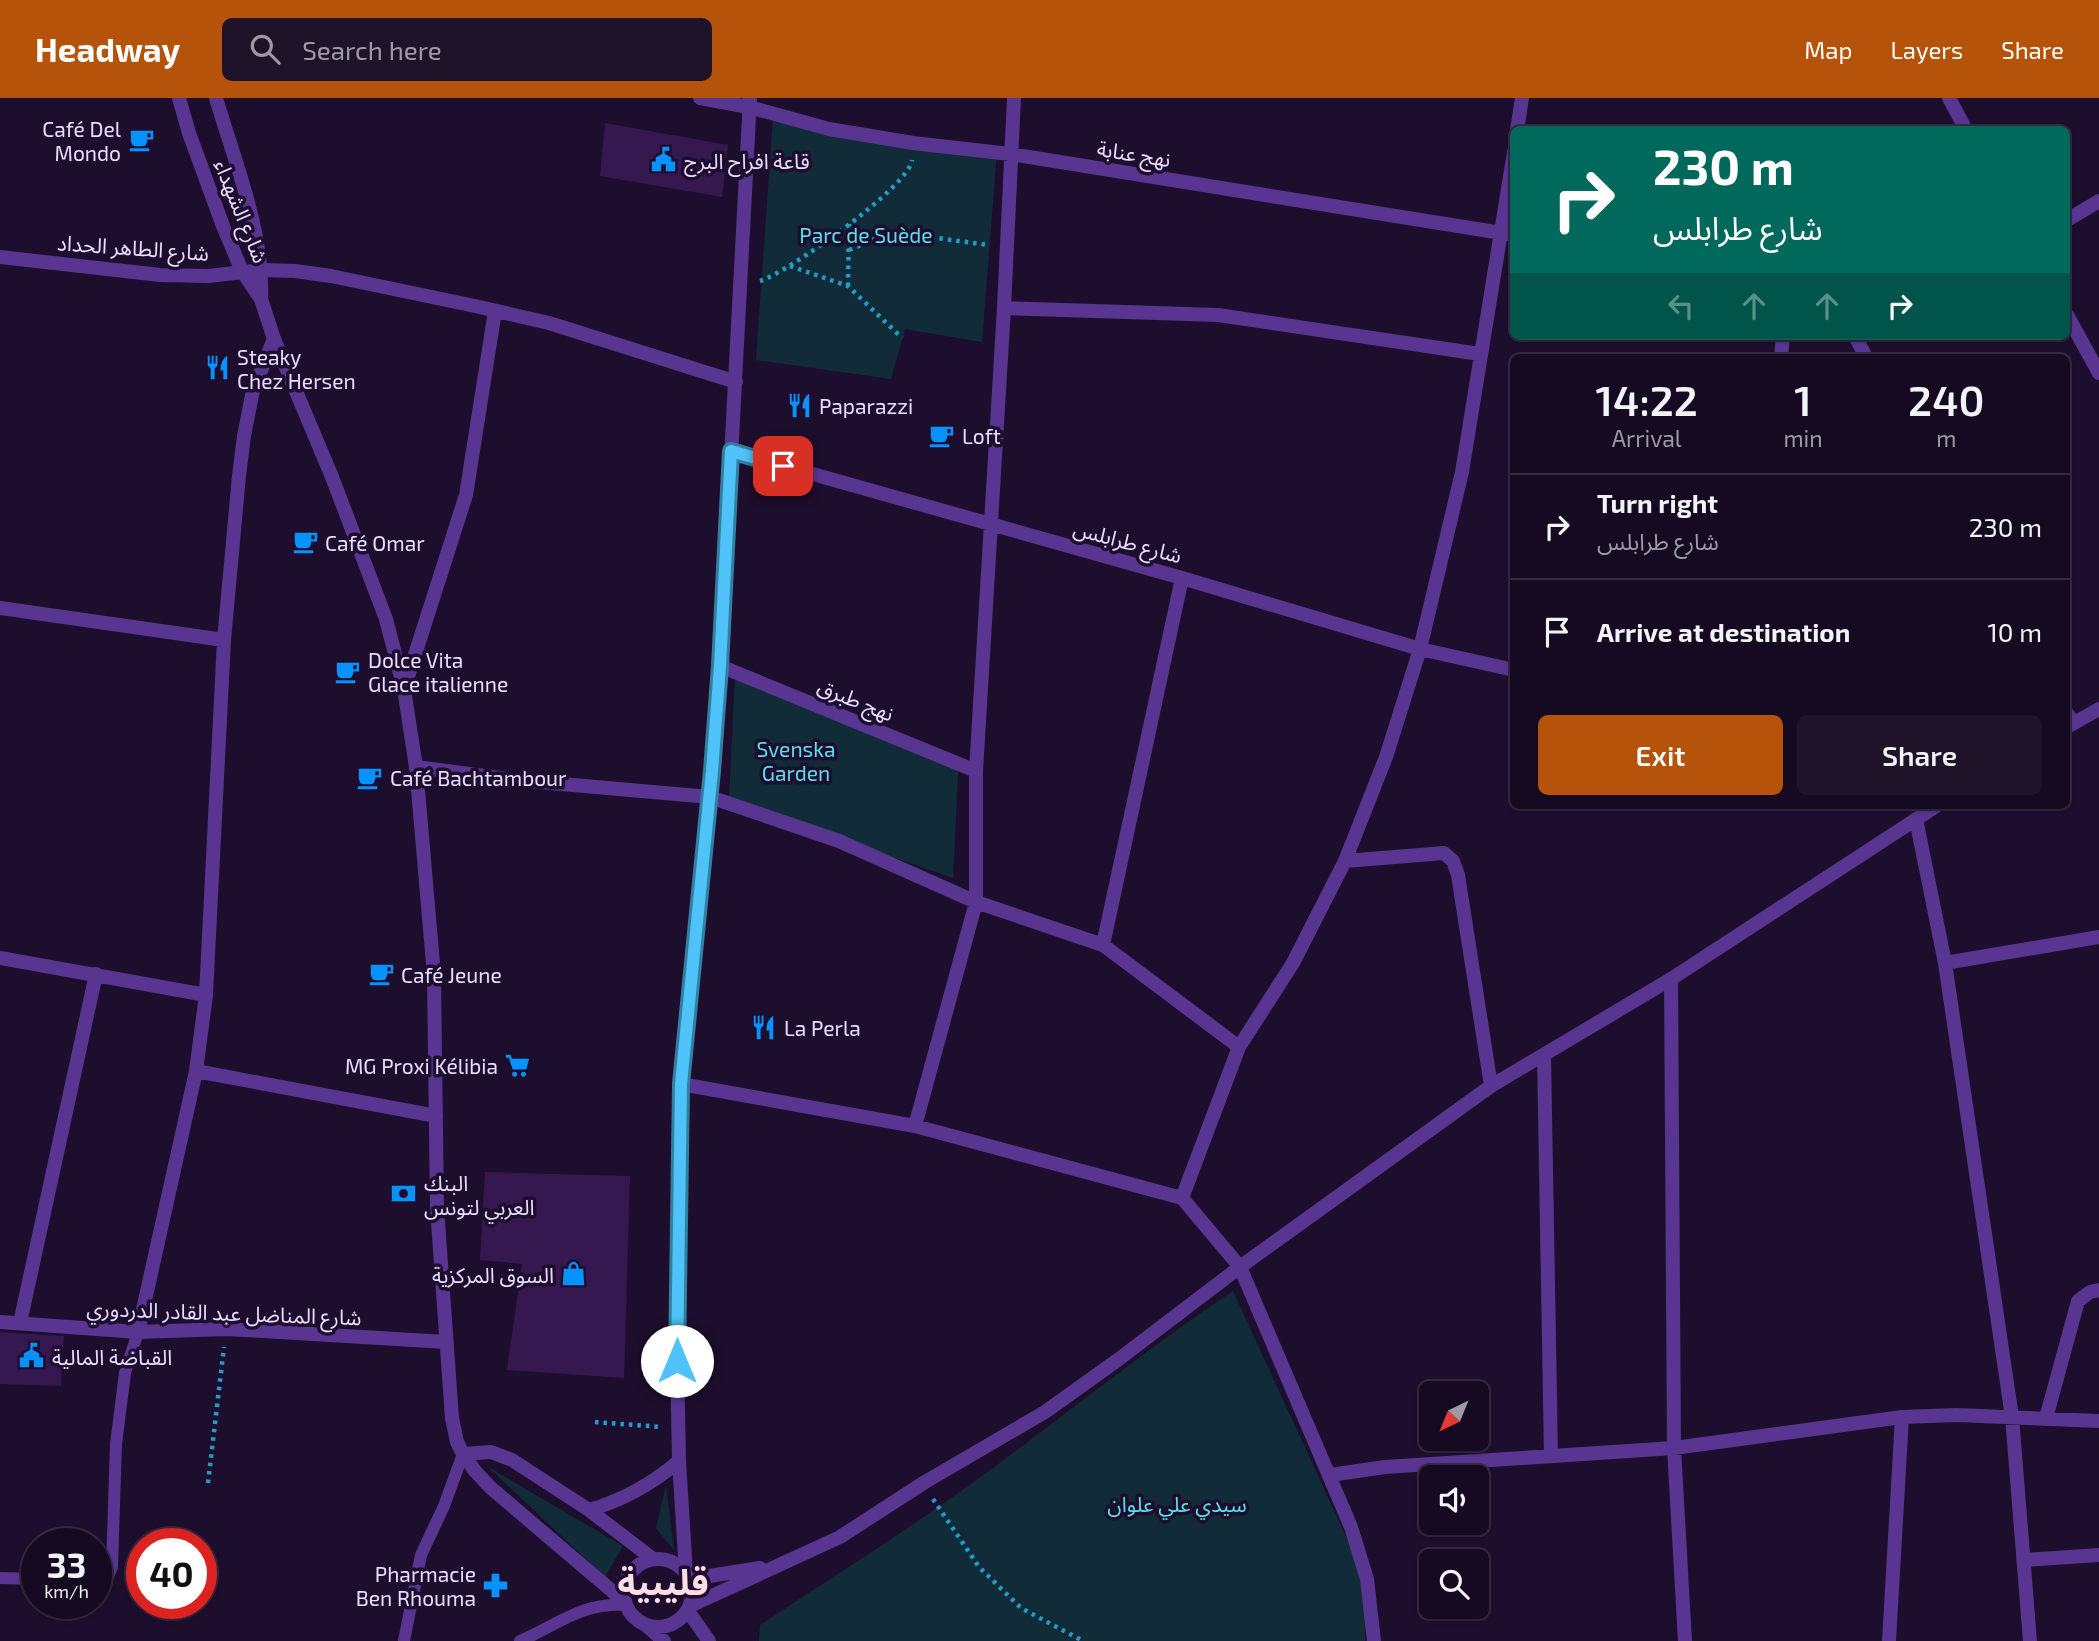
<!DOCTYPE html>
<meta charset="utf-8">
<style>
:root{--surface:#160a22;--page:#1f132a;--text:#f1f3f6;--muted:#9e9aa5;--line:#352b40;--accent:#b45309}
body{margin:0;font-family:"Exo 2","Noto Sans Arabic",sans-serif;background:var(--page);color:var(--text);height:100vh;display:flex;flex-direction:column;font-size:26px;white-space:nowrap}
*{box-sizing:border-box;margin:0}
p{font-size:23px;color:var(--muted)}
.icon{flex:none;width:38px;height:38px;fill:none;stroke:currentColor;stroke-width:2;stroke-linecap:round;stroke-linejoin:round}
.map{position:relative;flex:1;overflow:hidden}
.details{position:absolute;left:1510px;top:256px;width:560px;height:455px;display:flex;flex-direction:column;background:var(--surface);border-radius:10px;box-shadow:0 2px 5px #0004,0 0 0 2px var(--line)}
.details>*{flex:none}
.top-card{position:absolute;left:1510px;top:28px;width:560px;height:214px;border-radius:10px;box-shadow:0 2px 5px #0004,0 0 0 2px var(--line);background:#00695c;color:#fff;overflow:hidden}
.needle{width:46px;rotate:223deg}
.buttons{position:absolute;left:1419px;top:1283px;display:grid;gap:14px}
.buttons a{display:grid;place-items:center;width:70px;height:70px;border-radius:10px;background:var(--surface);box-shadow:0 2px 5px #0004,0 0 0 2px var(--line);font-size:35px}
.speed{position:absolute;left:21px;top:1430px;display:flex;gap:14px;font-size:35px;font-weight:700;text-align:center}
.speed>*{display:grid;place-content:center;width:91px;height:91px;border-radius:50%;background:var(--surface);box-shadow:0 2px 5px #0004,0 0 0 2px var(--line);line-height:1}
.speed small{font-size:18px;font-weight:400}
.speed .limit{border:10px solid #d22;background:#fff;color:#111}
.pin{position:absolute;display:grid;place-items:center;width:60px;height:60px;color:#fff;margin:-30px;border-radius:14px;box-shadow:0 4px 10px #0006}
.me{position:absolute;width:77px;margin:-38px;rotate:0deg;stroke-linejoin:round;filter:drop-shadow(0 0 5px #0008)}
.turn{display:flex;align-items:center;gap:24px;height:147px;padding:0 28px;font-size:32px}
.turn .icon{width:91px;height:91px;stroke-width:2.5}
.turn b{display:block;font-size:49px;line-height:60px}
.lanes{display:flex;align-items:center;height:66px;padding:0 28px;background:#0003;justify-content:center;gap:35px;direction:ltr}
.lanes .off{opacity:.35}
.eta{display:flex;justify-content:space-evenly;align-items:center;height:119px;text-align:center}
.eta b{font-size:42px;font-weight:600;line-height:49px}
.primary-button{display:flex;gap:14px;margin-top:auto;padding:14px 28px}
.primary-button a{flex:1;height:80px;border-radius:10px;background:var(--accent);color:#fff;font-size:28px;font-weight:600;line-height:80px;text-align:center}
.primary-button a+a{background:var(--page);color:var(--text)}
ul{padding:0;list-style:none}
li{display:flex;align-items:center;gap:21px;height:105px;padding:0 28px;border-top:2px solid var(--line)}
li div{flex:1}
li b{display:block;font-size:26px}
li em{font-style:normal}
header{display:flex;align-items:center;gap:42px;box-sizing:border-box;height:98px;padding:0 35px;background:var(--accent);color:#fff}
header strong{font-size:33px}
nav{display:flex;gap:38px;margin-inline-start:auto;font-size:24px}
.search{width:490px;height:63px;background:var(--page);display:flex;align-items:center;gap:18px;box-sizing:border-box;padding:0 24px;border-radius:10px;color:var(--muted);font-size:26px}
.map>svg:first-child{display:block}
</style>
<header>
<strong>Headway</strong>
<div class="search"><svg class="icon" aria-label="search" viewBox="0 0 24 24"><circle cx="10" cy="10" r="6"/><path d="M15 15l6 6"/></svg>Search here</div>
<nav><a>Map</a><a>Layers</a><a>Share</a></nav>
</header>
<div class="map">
<svg width="2099" height="1543" viewBox="0 0 2099 1543">
<rect width="100%" height="100%" fill="#1e0e2d"/>
<path fill="#112c38" d="M773,20L997,52L982,244L905,231L891,281L756,262Z
M735,577L959,658L953,780L729,702Z
M1233,1193L1360,1469L1366,1526L1365,1543H759L760,1527C819,1488 879,1450 937,1410C1038,1340 1131,1261 1233,1193Z
M488,1369L623,1448L605,1479Z
M666,1387L674,1452L656,1430Z"/>
<path fill="#361850" d="M605,25L728,47L722,99L600,78Z
M485,1074L630,1078L624,1280L507,1272L522,1166L480,1162Z
M0,1234L64,1238L61,1288L0,1286Z"/>
<g fill="none" stroke-linecap="round" stroke-linejoin="round">
<path stroke="#239cca" stroke-width="4.5" stroke-dasharray="3.5 5" stroke-linecap="butt" d="M849,152L882,138L915,137L988,147
M790,168L848,188L902,240
M760,183C787,175 910,88 912,62
M848,188L849,126
M595,1324L662,1329
M208,1385L224,1249
M933,1401L979,1469L1021,1510L1083,1543"/>
<path stroke="#573591" stroke-width="12" d="M0,1480L37,1481
M96,1483L107,1480L112,1469L116,1346L125,1275L138,1234
M404,1543L421,1457L444,1408L463,1356
M520,1543C560,1526 579,1505 626,1507"/>
<path stroke="#573591" stroke-width="14" d="M700,0L749,9L829,31L913,45L1010,56L1514,137
M1949,0L1966,32
M1517,32L1522,0
M2067,122L2099,103
M262,172L295,173L331,178L475,208L549,225L736,284
M1004,210L1218,217L1480,256
M2067,217L2099,275
M1855,238L1866,259
M1781,259L1783,238
M731,353L1182,480L1420,551L1514,572
M0,510L224,542
M720,568L976,673
M404,591L466,397L495,213
M2067,615L2073,625
M416,669L516,682L710,699L839,743L976,804L1103,847L1239,949
M1916,721L1945,865L2012,1319L2030,1543
M1345,763L1444,755L1453,763L1458,777L1491,988
M1103,847L1182,480
M0,860L206,897
M1945,865L2099,839
M1671,881L1674,1350L1685,1543
M1544,957L1551,1358
M196,973L436,1018
M681,986L915,1028L1182,1100L1240,1169L1351,1429L1367,1481L1374,1543
M915,1028L976,804V673L1004,210L1014,0
M1182,1100L1239,949L1293,865L1345,763L1386,659L1420,551L1462,374L1514,54
M20,1225L96,876
M138,1234L196,973L206,897L224,542L239,378L244,338L253,292L274,241
M2046,1320L2078,1203L2090,1194L2099,1192
M1330,1377L1385,1369L1674,1350L1902,1319L1957,1317L2099,1323
M2024,1462L2099,1457
M1889,1543L1902,1319"/>
<path stroke="#573591" stroke-width="14" d="M179,0L189,35L223,128L242,173L261,201L274,241L332,379L386,521L404,591L416,669L434,877L437,1110L452,1320L457,1344L463,1356L475,1373L491,1390L625,1504
M216,0C235,65 264,133 261,201
M0,159L160,177L208,178L262,172
M2067,629L2099,611
M0,1224L138,1234L227,1231L446,1244
M463,1356L491,1354L512,1362L589,1412L653,1461
M589,1412C624,1402 652,1386 679,1363
M624 1495a34 34 0 1 1 68 0a34 34 0 1 1-68 0Z
M686,1475L679,1363L677,1263L681,986L710,699L720,568L750,0
M690,1481L760,1470
M690,1508L840,1439L925,1384L1045,1314L1119,1261L1240,1169L1491,988L1671,881L1938,707
M688,1513L709,1543
M647,1528L664,1543"/>
</g>
<g fill="none" stroke-linecap="round" stroke-linejoin="round">
<defs>
<path id="route" d="M677,1263L681,986L712,673L720,568L731,353L783,368"/>
</defs>
<use href="#route" stroke="#337fa1" stroke-width="18"/>
<use href="#route" stroke="#4fc3f7" stroke-width="12"/>
</g>
<defs>
<symbol id="cafe-bare" viewBox="-9 -9 18 18"><path d="M-5.5-4.5H6V0H3Q3 3.5 0 3.5H-2.5Q-5.5 3.5-5.5 0ZM3-3.2v2h1.7v-2ZM-6 4.5H4V6H-6Z" fill="#0792ff" stroke="#1e0e2d" stroke-width="2.5" paint-order="stroke"/></symbol>
<symbol id="civic-bare" viewBox="-9 -9 18 18"><path d="M-.6-6.5H3V-4.5H.6V-3L4-1V1h2V6H-6V1h2V-1L-.6-3ZM-1.2 2.5V6h2.4V2.5Z" fill="#0792ff" stroke="#1e0e2d" stroke-width="2.5" paint-order="stroke"/></symbol>
<symbol id="restaurant-bare" viewBox="-9 -9 18 18"><path d="M-5-6h1v4h1v-4h1v4h1v-4h1v5L-1.5 .5V6h-2V.5L-5-1ZM5-6V6H3V1.5H1.5Q1.5-4 5-6Z" fill="#0792ff" stroke="#1e0e2d" stroke-width="2.5" paint-order="stroke"/></symbol>
<symbol id="supermarket-bare" viewBox="-9 -9 18 18"><path d="M-6-5.5h2.5l.6 2H6L4.5 2H-2.5L-4.4-4H-6ZM-1.5 3.2a1.3 1.3 0 1 0 .1 0ZM3 3.2a1.3 1.3 0 1 0 .1 0Z" fill="#0792ff" stroke="#1e0e2d" stroke-width="2.5" paint-order="stroke"/></symbol>
<symbol id="bank-bare" viewBox="-9 -9 18 18"><path d="M-6-4H6V4H-6ZM0-2.3a2.3 2.3 0 1 0 0 4.6a2.3 2.3 0 1 0 0-4.6Z" fill="#0792ff" stroke="#1e0e2d" stroke-width="2.5" paint-order="stroke"/></symbol>
<symbol id="shop-bare" viewBox="-9 -9 18 18"><path d="M-5-2.5h2.3a2.7 3.5 0 0 1 5.4 0H5L5.5 6h-11ZM-1.5-2.5h3a1.5 2.3 0 0 0-3 0Z" fill="#0792ff" stroke="#1e0e2d" stroke-width="2.5" paint-order="stroke"/></symbol>
<symbol id="pharmacy-bare" viewBox="-9 -9 18 18"><path d="M-2-6h4v4h4v4h-4v4h-4v-4h-4v-4h4Z" fill="#0792ff" stroke="#1e0e2d" stroke-width="2.5" paint-order="stroke"/></symbol>
</defs>
<g fill-rule="evenodd">
<use href="#cafe-bare" x="124" y="24" width="35" height="35"/>
<use href="#civic-bare" x="646" y="44" width="35" height="35"/>
<use href="#restaurant-bare" x="200" y="252" width="35" height="35"/>
<use href="#restaurant-bare" x="782" y="290" width="35" height="35"/>
<use href="#cafe-bare" x="924" y="320" width="35" height="35"/>
<use href="#cafe-bare" x="288" y="426" width="35" height="35"/>
<use href="#cafe-bare" x="330" y="556" width="35" height="35"/>
<use href="#cafe-bare" x="352" y="662" width="35" height="35"/>
<use href="#cafe-bare" x="364" y="858" width="35" height="35"/>
<use href="#restaurant-bare" x="746" y="912" width="35" height="35"/>
<use href="#supermarket-bare" x="500" y="950" width="35" height="35"/>
<use href="#bank-bare" x="386" y="1078" width="35" height="35"/>
<use href="#shop-bare" x="556" y="1158" width="35" height="35"/>
<use href="#civic-bare" x="14" y="1240" width="35" height="35"/>
<use href="#pharmacy-bare" x="478" y="1470" width="35" height="35"/>
</g>
<g text-anchor="middle" dominant-baseline="central" stroke-width="7" stroke-linejoin="round" paint-order="stroke">
<g font-size="21" fill="#ebdbff" stroke="#1e0e2d" text-anchor="start">
<text x="121" y="30" text-anchor="end">Café Del<tspan x="121" dy="24">Mondo</tspan></text>
<text x="684" y="62">قاعة افراح البرج</text>
<text x="237" y="258">Steaky<tspan x="237" dy="24">Chez Hersen</tspan></text>
<text x="819" y="307">Paparazzi</text>
<text x="962" y="337">Loft</text>
<text x="325" y="444">Café Omar</text>
<text x="368" y="561">Dolce Vita<tspan x="368" dy="24">Glace italienne</tspan></text>
<text x="390" y="679">Café Bachtambour</text>
<text x="401" y="876">Café Jeune</text>
<text x="784" y="929">La Perla</text>
<text x="498" y="967" text-anchor="end">MG Proxi Kélibia</text>
<text x="424" y="1084">البنك<tspan x="424" dy="24">العربي لتونس</tspan></text>
<text x="554" y="1176" text-anchor="end">السوق المركزية</text>
<text x="52" y="1258">القباضة المالية</text>
<text x="476" y="1475" text-anchor="end">Pharmacie<tspan x="476" dy="24">Ben Rhouma</tspan></text>
</g>
<g font-size="21" fill="#ebdbff" stroke="#1e0e2d">
<text transform="translate(1134 55) rotate(9)">نهج عنابة</text>
<text transform="translate(242 113) rotate(68)">شارع الشهداء</text>
<text transform="translate(133 149) rotate(4)">شارع الطاهر الحداد</text>
<text transform="translate(1128 443) rotate(15)">شارع طرابلس</text>
<text transform="translate(856 601) rotate(22)">نهج طبرق</text>
<text transform="translate(224 1214) rotate(2)">شارع المناضل عبد القادر الدردوري</text>
</g>
<g font-size="21" fill="#59e0ed" stroke="#1e0e2d">
<text x="866" y="136">Parc de Suède</text>
<text x="796" y="650">Svenska<tspan x="796" dy="24">Garden</tspan></text>
<text x="1177" y="1405">سيدي علي علوان</text>
</g>
<g font-size="35" font-weight="bold" fill="#ffdde7" stroke="#1e0e2d">
<text x="663" y="1483">قليبية</text>
</g>
</g>
</svg>
<div class="buttons">
<a><svg class="needle" viewBox="-14 -14 28 28"><path d="M0-13l5 13h-10z" fill="#e53935"/><path d="M0 13l5-13h-10z" fill="#9e9aa5"/></svg></a>
<a><svg class="icon" aria-label="sound" viewBox="0 0 24 24"><path d="M4 9h4l5-4v14l-5-4H4zM17 9q2 3 0 6"/></svg></a>
<a><svg class="icon" aria-label="search" viewBox="0 0 24 24"><circle cx="10" cy="10" r="6"/><path d="M15 15l6 6"/></svg></a>
</div>
<div class="speed"><div>33<small>km/h</small></div><div class="limit">40</div></div>
<div class="pin" style="left:783px;top:368px;background:#d93025"><svg class="icon" aria-label="arrive" viewBox="0 0 24 24"><path d="M6 21V4h12l-3 4 3 4H6"/></svg></div>
<svg class="me" style="left:677px;top:1263px" viewBox="-20 -20 40 40"><circle r="19" fill="#fff"/><path d="M0-13L10 11 0 6-10 11z" fill="#4fc3f7"/></svg>
<div class="top-card">
<div class="turn"><svg class="icon" aria-label="right" viewBox="0 0 24 24"><path d="M7 20v-9h11M14 6l5 5-5 5"/></svg><div><b>230 m</b>شارع طرابلس</div></div>
<div class="lanes"><svg class="icon off" aria-label="left" viewBox="0 0 24 24"><path d="M17 20v-9H6M10 6l-5 5 5 5"/></svg><svg class="icon off" aria-label="ahead" viewBox="0 0 24 24"><path d="M12 20V5M6 11l6-6 6 6"/></svg><svg class="icon off" aria-label="ahead" viewBox="0 0 24 24"><path d="M12 20V5M6 11l6-6 6 6"/></svg><svg class="icon" aria-label="right" viewBox="0 0 24 24"><path d="M7 20v-9h11M14 6l5 5-5 5"/></svg></div>
</div>
<section class="details">
<div class="eta">
<div><b>14:22</b><p>Arrival</p></div>
<div><b>1</b><p>min</p></div>
<div><b>240</b><p>m</p></div>
</div>
<ul>
<li><svg class="icon" aria-label="right" viewBox="0 0 24 24"><path d="M7 20v-9h11M14 6l5 5-5 5"/></svg><div><b>Turn right</b><p>شارع طرابلس</p></div><em>230 m</em></li>
<li><svg class="icon" aria-label="arrive" viewBox="0 0 24 24"><path d="M6 21V4h12l-3 4 3 4H6"/></svg><div><b>Arrive at destination</b></div><em>10 m</em></li>
</ul>
<div class="primary-button"><a>Exit</a><a>Share</a></div>
</section>
</div>
